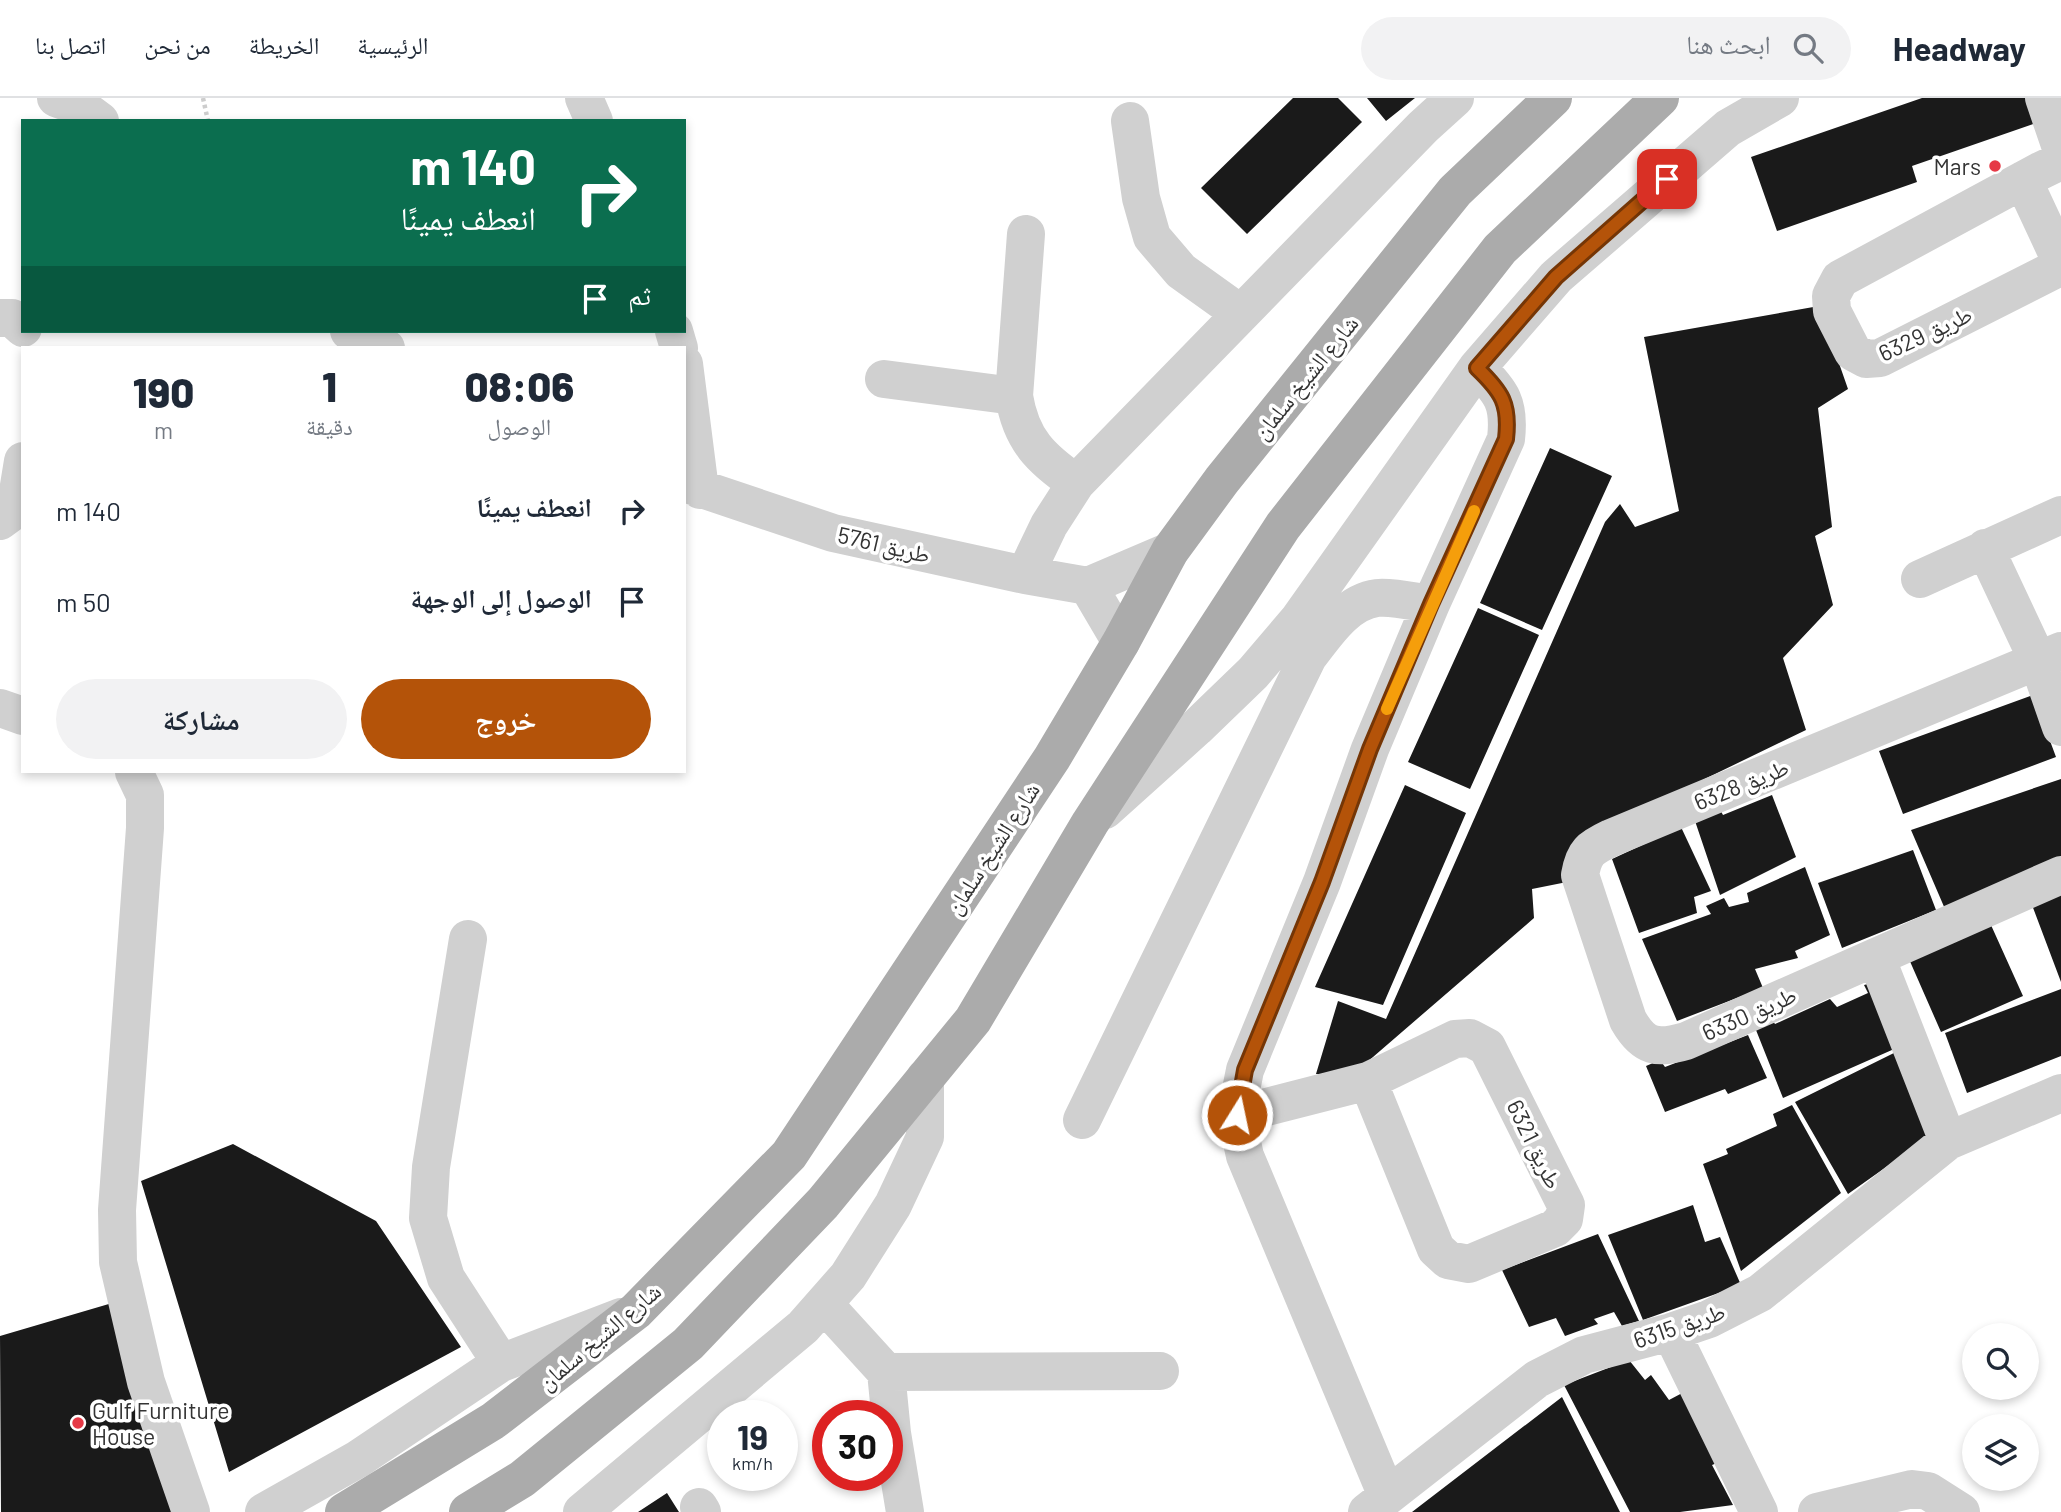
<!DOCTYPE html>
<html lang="ar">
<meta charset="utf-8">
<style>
:root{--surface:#fff;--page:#f2f2f3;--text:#1f2937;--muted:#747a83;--line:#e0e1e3;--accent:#b45309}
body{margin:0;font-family:Barlow,"Noto Naskh Arabic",sans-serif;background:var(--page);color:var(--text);direction:rtl;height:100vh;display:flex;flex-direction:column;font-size:26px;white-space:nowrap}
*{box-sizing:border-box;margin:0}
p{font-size:23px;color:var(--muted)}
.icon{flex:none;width:38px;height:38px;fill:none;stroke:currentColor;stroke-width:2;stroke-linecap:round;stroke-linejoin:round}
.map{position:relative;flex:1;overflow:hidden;direction:ltr}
.details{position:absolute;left:21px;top:248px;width:665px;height:427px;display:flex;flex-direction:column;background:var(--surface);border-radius:0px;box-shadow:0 4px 10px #0003;direction:rtl}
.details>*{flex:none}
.top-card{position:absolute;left:21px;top:21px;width:665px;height:214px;border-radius:0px;box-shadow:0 4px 10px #0003;direction:rtl;background:#0b6e4f;color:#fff;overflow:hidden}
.fabs{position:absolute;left:1962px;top:1225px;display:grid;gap:14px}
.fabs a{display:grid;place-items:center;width:77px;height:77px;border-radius:50%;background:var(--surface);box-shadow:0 4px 10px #0003;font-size:35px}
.speed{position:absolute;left:707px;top:1302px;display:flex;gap:14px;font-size:35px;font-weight:700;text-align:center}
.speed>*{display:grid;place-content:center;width:91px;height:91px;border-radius:50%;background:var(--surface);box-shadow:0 4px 10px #0003;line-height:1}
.speed small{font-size:18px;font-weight:400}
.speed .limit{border:10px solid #d22;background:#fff;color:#111}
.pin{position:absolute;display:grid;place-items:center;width:60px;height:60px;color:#fff;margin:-30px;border-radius:14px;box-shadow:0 4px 10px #0006}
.me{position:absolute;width:77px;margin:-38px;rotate:10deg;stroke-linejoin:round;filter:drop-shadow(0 0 5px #0008)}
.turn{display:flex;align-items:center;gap:24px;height:147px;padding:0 35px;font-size:32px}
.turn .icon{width:91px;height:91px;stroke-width:2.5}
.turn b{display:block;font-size:49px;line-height:60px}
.then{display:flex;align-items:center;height:66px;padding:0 35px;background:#0003;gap:14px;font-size:26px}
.eta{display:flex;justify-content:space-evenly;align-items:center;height:119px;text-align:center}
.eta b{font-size:42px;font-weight:800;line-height:49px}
.action{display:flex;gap:14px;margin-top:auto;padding:14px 35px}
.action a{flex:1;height:80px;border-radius:42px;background:var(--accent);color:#fff;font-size:28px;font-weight:800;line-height:80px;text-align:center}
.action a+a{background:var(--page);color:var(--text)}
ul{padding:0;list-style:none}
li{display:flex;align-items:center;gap:21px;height:91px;padding:0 35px}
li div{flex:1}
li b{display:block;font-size:26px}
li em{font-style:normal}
header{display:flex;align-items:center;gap:42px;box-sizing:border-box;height:98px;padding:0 35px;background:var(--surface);border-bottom:2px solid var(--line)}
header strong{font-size:33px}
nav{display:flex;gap:38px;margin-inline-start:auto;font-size:24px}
.search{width:490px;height:63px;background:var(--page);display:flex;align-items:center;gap:18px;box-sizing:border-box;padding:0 24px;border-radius:38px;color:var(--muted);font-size:26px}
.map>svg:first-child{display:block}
</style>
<header>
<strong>Headway</strong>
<div class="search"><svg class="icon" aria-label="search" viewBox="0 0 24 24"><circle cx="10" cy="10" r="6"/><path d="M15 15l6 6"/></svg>ابحث هنا</div>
<nav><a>الرئيسية</a><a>الخريطة</a><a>من نحن</a><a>اتصل بنا</a></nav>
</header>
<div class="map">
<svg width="2061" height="1414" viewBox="0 0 2061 1414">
<rect width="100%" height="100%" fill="#fff"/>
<path fill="#1a1a1a" d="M1293,0H1338L1362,24L1247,136L1201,90Z
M1367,0H1415L1386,23Z
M1922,0H2041L2048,21L1912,68L1917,84L1777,133L1751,59Z
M1819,208L1848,291L1818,310L1832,429L1815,438L1833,507L1783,560L1806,632L1591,736L1567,784L1532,791L1534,820L1351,978L1316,976L1338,903L1386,921L1605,424L1620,406L1635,429L1679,413L1644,239Z
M1550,350L1612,378L1542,532L1480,505Z
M1478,510L1539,537L1470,691L1408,664Z
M2033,597L2056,659L1903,716L1879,653Z
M2061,681V765L1945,811L1911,732Z
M1405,687L1466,715L1383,907L1315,889Z
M1772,697L1796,759L1720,797L1694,720L1717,706L1723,717Z
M1681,729L1711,793L1694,799L1697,815L1639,835L1612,761Z
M1913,752L1936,812L1842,850L1818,785Z
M1805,769L1830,837L1795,853L1798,860L1755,871L1763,890L1677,923L1642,841L1711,816L1706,808L1724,800L1729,809L1749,804L1747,795Z
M2061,787V884L2029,799Z
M1986,816L2023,898L1941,934L1905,852Z
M1875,884L1901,948L1783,1000L1754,927L1769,917L1775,926L1830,901L1837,909L1868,895L1864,887Z
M2061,891V958L1967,995L1945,935Z
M1748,937L1767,980L1728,996L1725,991L1665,1014L1646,968L1660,962L1665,969Z
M1902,951L1937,1033L1848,1096L1795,1004Z
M1792,1007L1841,1095L1741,1173L1703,1066L1728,1056L1726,1051L1777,1028L1773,1016Z
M233,1046L376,1123L461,1249L229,1374L141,1083Z
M1693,1107L1705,1144L1720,1139L1741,1187L1643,1222L1608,1137Z
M1598,1136L1639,1223L1622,1228L1614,1214L1594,1221L1598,1226L1565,1238L1556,1220L1529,1229L1502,1172Z
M119,1203L182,1414H1L0,1238Z
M1629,1262L1645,1282L1651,1277L1669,1302L1686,1293L1724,1362L1712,1367L1733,1407L1680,1414H1630L1564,1287Z
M1562,1299L1620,1414H1412Z
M667,1395L679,1414H638Z"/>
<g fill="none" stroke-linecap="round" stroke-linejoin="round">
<path stroke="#cdcdcd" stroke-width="4.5" stroke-dasharray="3.5 3.5" stroke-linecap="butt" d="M203,0L208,23"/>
<path stroke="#d0d0d0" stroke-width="38" d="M56,0L81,9L100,23
M584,0L594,23
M2044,0L2061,50
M1130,23L1141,100L1152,139L1181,173L1241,216
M2023,82L2057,155L2058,163L2052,173L1880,260L1866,261L1853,254L1832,213L1831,198L1840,181L2040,73L2061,63
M1026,136L1014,298C1021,342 1041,361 1076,385
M0,220H12L23,230
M349,233L386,250
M674,233L679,250
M684,266L700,392
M884,281L1014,298
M684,385L833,435L1025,477L1088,488
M0,423L15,412L23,363
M1985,450L2038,563L2061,629
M1025,477L1049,427L1076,385L1423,29L1455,0
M1920,481L2061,417
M1088,488L1170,453
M1088,488L1121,544
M2061,553L1611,740C1590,750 1584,754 1580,777L1628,922C1644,950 1657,951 1686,943L2061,777
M0,610L23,618
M134,674L145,697V730L117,1112L118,1164L146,1284L191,1414
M1105,712L1196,630L1253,575L1299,521L1477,270L1556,179L1728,30L1780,0
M468,841L431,1069L428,1120L446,1180L501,1265
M1876,859L1948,1043
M1236,1017L1368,983L1455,941L1470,940L1487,949L1566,1107L1564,1121L1555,1130L1469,1166L1448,1162L1436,1151L1368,983
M1082,1022L1308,559C1326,536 1346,504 1377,500C1391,498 1416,504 1431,506
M824,1206L886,1274L892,1335L905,1414
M1671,1234L1759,1414
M886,1274L1160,1273
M1387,1398L1245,1058L1236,1017L1245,972L1322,784L1370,651L1431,506L1506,341C1510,306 1502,294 1477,270
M699,1409L702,1414
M264,1414L358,1361L501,1265L621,1219
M582,1414L803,1229L848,1178L893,1107L925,1039V980
M1367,1414L1537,1281L1584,1257L1671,1234L1709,1221L1760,1195L1948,1043L2061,995
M1817,1414L1912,1391L1928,1393L1961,1414"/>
<path stroke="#ababab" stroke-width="38" d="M344,1414L493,1323L636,1213L789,1057L1052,660L1121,544L1170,453L1222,382L1455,93L1553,0
M468,1414L522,1381L688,1246L823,1105L973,922L1090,725L1283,428L1500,151L1660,0"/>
</g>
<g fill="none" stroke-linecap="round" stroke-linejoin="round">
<defs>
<path id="route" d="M1237,1017L1245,972L1322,784L1370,651L1431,506L1506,341C1510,306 1502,294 1477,270L1556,179L1667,81"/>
</defs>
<use href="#route" stroke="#753606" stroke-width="18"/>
<use href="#route" stroke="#b45309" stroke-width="12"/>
<path stroke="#f59e0b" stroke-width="12" d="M1387,611L1474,413"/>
</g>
<g fill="#e63946" stroke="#fff" stroke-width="2.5">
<circle cx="1995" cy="68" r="7"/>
<circle cx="78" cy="1325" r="7"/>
</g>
<g text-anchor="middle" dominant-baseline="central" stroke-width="7" stroke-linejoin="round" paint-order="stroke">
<g font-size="23" fill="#333" stroke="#fff" text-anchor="end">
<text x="1981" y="68">Mars</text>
<text x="92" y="1312" text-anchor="start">Gulf Furniture<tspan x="92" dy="26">House</tspan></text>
</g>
<g font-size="23" fill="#333" stroke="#fff">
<text transform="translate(1925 235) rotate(-25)">طريق 6329</text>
<text transform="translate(1305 279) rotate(-51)">شارع الشيخ سلمان</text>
<text transform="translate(884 446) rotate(13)">طريق 5761</text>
<text transform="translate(1741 686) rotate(-22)">طريق 6328</text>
<text transform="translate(992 750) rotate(-57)">شارع الشيخ سلمان</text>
<text transform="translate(1749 915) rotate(-24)">طريق 6330</text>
<text transform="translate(1535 1046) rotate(64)">طريق 6321</text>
<text transform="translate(1679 1227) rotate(-19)">طريق 6315</text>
<text transform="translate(599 1238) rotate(-40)">شارع الشيخ سلمان</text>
</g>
</g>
</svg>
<div class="fabs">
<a><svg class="icon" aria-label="search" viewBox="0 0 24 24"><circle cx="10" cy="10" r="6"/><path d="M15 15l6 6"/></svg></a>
<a><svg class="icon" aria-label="layers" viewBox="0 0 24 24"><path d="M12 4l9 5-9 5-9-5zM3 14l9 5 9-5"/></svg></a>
</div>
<div class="speed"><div>19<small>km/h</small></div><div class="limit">30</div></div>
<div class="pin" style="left:1667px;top:81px;background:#d93025"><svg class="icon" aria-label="arrive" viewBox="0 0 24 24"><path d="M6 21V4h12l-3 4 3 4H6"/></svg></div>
<svg class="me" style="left:1237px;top:1017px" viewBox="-20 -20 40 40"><circle r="17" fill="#b45309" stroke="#fff" stroke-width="3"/><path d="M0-11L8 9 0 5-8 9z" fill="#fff"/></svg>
<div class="top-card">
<div class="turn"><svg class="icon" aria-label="right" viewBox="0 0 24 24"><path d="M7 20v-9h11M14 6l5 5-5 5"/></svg><div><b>140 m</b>انعطف يمينًا</div></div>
<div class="then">ثم<svg class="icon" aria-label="arrive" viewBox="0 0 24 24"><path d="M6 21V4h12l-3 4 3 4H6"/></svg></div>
</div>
<section class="details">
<div class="eta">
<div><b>08:06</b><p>الوصول</p></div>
<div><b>1</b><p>دقيقة</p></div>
<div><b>190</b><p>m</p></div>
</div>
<ul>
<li><svg class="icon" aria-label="right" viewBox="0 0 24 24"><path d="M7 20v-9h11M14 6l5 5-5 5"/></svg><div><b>انعطف يمينًا</b></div><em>140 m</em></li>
<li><svg class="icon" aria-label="arrive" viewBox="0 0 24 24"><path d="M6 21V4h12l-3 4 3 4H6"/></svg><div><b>الوصول إلى الوجهة</b></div><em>50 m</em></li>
</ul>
<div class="action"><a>خروج</a><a>مشاركة</a></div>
</section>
</div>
